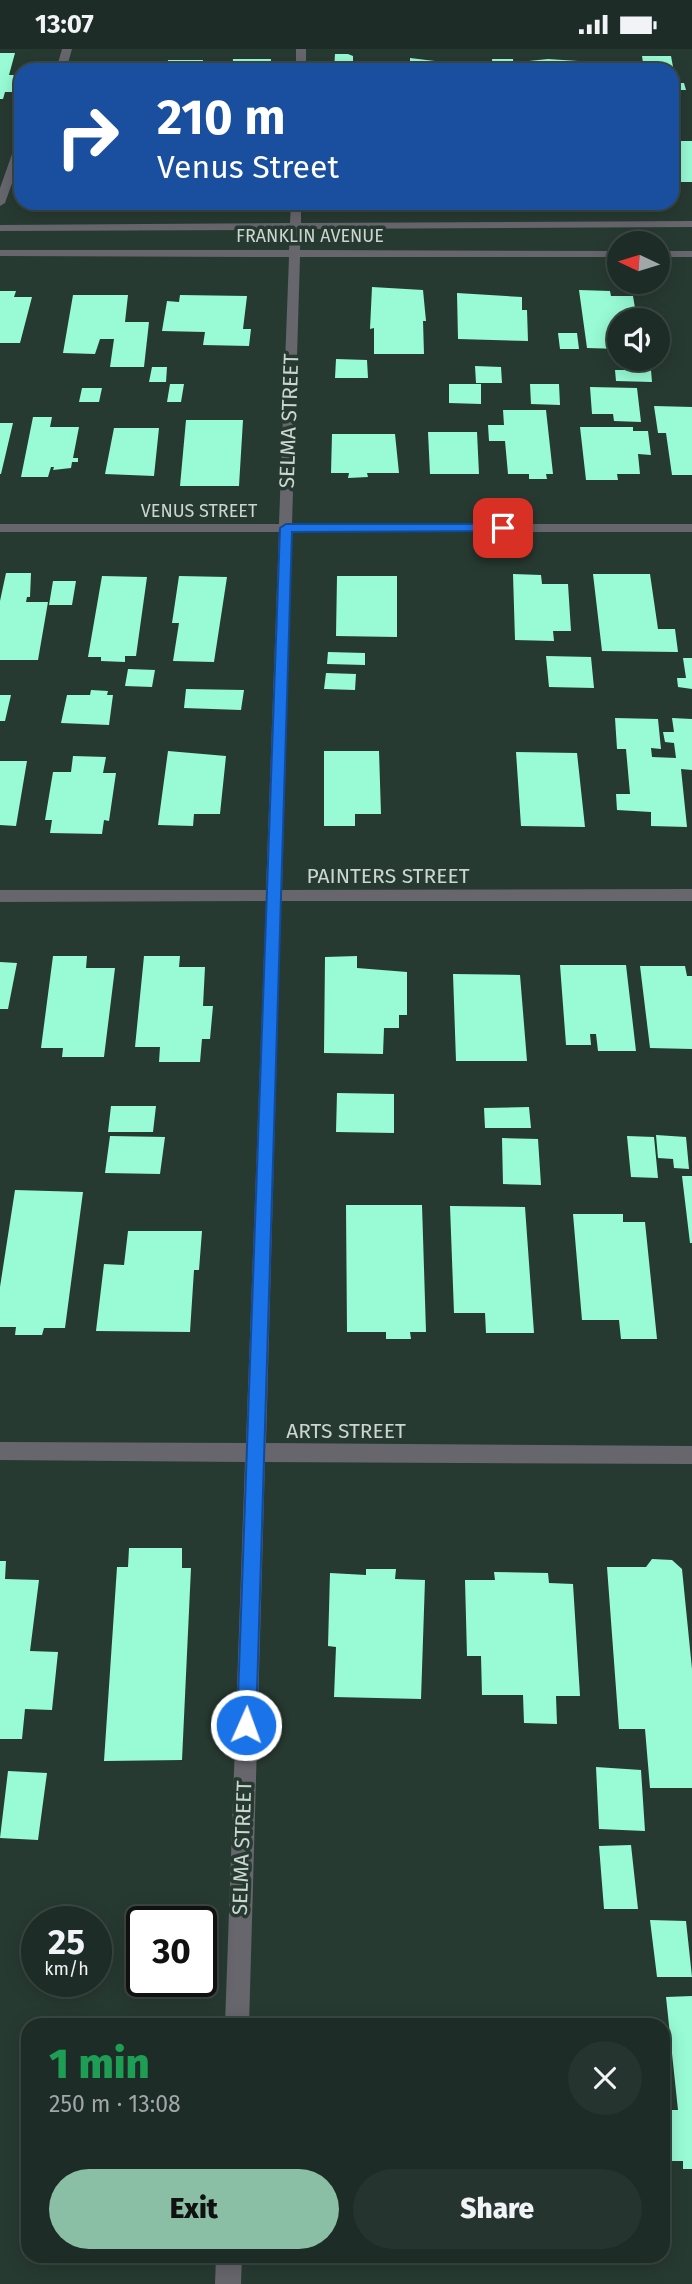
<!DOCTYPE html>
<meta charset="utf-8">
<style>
:root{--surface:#1d2c26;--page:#25342e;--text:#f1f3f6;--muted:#a0a7a7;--line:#3b4843;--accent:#8abfa5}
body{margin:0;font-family:"Fira Sans",sans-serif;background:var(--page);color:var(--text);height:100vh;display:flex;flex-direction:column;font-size:26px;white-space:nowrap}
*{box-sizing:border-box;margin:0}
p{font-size:23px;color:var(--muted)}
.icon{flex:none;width:38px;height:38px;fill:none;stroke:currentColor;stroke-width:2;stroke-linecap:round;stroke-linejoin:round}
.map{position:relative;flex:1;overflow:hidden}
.details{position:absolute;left:21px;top:1969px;width:649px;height:245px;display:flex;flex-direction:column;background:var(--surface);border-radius:21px;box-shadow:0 4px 18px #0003,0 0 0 2px var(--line)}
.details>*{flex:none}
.top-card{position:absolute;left:14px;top:14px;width:665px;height:147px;border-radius:21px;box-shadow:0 4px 18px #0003,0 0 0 2px var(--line);background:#1a4fa0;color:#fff;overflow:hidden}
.needle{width:46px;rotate:274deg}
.fabs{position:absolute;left:607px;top:182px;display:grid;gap:14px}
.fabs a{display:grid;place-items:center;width:63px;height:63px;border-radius:50%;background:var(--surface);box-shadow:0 4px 18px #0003,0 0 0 2px var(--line);font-size:35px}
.speed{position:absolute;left:21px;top:1857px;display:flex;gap:14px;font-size:35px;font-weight:700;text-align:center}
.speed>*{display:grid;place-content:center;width:91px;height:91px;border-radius:50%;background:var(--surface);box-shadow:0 4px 18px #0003,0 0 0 2px var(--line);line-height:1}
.speed small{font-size:18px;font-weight:400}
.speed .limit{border:4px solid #111;border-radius:10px;background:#fff;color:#111}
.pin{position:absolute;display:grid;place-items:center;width:60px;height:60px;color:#fff;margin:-30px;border-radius:14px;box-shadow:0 4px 10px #0006}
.me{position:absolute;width:77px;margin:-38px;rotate:2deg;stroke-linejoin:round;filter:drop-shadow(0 0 5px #0008)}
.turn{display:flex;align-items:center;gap:24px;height:147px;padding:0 28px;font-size:32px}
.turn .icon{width:91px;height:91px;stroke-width:2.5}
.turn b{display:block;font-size:49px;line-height:60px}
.round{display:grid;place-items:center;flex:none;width:74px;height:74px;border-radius:37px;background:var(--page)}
.head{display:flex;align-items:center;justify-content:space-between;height:119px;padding:0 28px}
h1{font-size:42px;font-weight:800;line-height:52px;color:#1e9e55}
.cta{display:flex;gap:14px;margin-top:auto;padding:14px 28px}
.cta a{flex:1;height:80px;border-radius:42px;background:var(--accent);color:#111;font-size:28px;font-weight:800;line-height:80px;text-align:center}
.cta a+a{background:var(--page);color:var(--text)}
.status{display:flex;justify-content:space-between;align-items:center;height:49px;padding:0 35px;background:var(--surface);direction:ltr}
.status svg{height:19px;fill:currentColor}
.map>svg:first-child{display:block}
</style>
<div class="status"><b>13:07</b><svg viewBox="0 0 49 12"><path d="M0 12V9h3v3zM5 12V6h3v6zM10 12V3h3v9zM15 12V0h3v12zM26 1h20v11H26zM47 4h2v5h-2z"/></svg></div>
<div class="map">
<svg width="692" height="2235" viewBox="0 0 692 2235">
<rect width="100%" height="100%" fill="#273a32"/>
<path fill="#98fbd5" d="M0,4H15L9,26H18L13,43H5L3,50H0Z
M335,5H348L353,7V12H382V21H334Z
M642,7H671L676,34H684L686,41H672V21H644Z
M410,9L443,13V21H410Z
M233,10H271L270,21H232Z
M492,10H513L514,21H493Z
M548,10L578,12L579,21H530L529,12Z
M168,11H203L202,21H167Z
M672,92H692V133H672Z
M372,238L423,241L426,272H423L424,305H374V279L370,280Z
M579,241L610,242L611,247H633L637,271H620V300L587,299Z
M0,242H16L14,248H32L20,294H0Z
M457,244L522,248V261H527L528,292L458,290Z
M73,246H128L125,273H149L144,318H110L114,290H100L95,305L63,304Z
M180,246L247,247L243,280H251L249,297L203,296L205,283L162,282L167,252L179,253Z
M558,284H577L579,300H560Z
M336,310L367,311L368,329H335Z
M475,317L501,318L502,334H476Z
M152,318H167L166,333H149Z
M615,321H651L652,333L616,332Z
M170,335H184L181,353H167Z
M449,335H481V355L449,354Z
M530,335H559L560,356L531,355Z
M590,338L637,339L641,373L614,372L613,365H592Z
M82,339H102L99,353H79Z
M654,357L692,358V426H672L666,384H658Z
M503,361H546L553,425H546L547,430H529V425H508L505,392H489L488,376H504Z
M33,368H52L50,378H79L73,409H78V413H72L71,419L53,421L54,418H51L48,428H21Z
M186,371H243L239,437H180Z
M0,374H13L1,425H0Z
M580,378H633V382H648L651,406L638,405L640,425H617L618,431H586Z
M114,379H159L154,427L105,425Z
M428,383H477L479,425H430Z
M332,385H395L399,424H367L368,428L348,429L349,424H331Z
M6,524H31L30,548H27L26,553H48L38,611H0V552Z
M513,525L541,526L542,535H568L571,582H553L554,592L515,591Z
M593,525H650L658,580H675L678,603L602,602Z
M102,527L147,528L136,607H125V613L101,612V608H88Z
M179,527L227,528L214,613L173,612L179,574H172Z
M337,527H397V588L336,587Z
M53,532H76L72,556H49Z
M328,603L365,604V616L327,615Z
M546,607L591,608L594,639L549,638Z
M683,609H692V640L678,638L677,629H686Z
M128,620L155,621L152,638L125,637Z
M326,624L356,625L355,641L324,640Z
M186,640L244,641L241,661L184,659Z
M91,641L108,642L107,646H113L109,676L61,674L67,646H90Z
M0,646H11L5,672H0Z
M615,669L658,670L661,700L651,699L652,708L676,709L674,694L665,693L663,683H674L672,669L692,670V721L681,720L687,778L651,777V763L617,761L616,745H630L626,700H617Z
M168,702L226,707L220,765H194L193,777L158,776Z
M324,702H379L381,765H355V777H324Z
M516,703L577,704L585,778L521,777Z
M73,707L106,708L103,724H116L109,772L104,771L102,785L50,784L52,771H45L53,723H71Z
M0,712H27L16,777L0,776Z
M53,907H87L86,919H115L104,1008H62L63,999H41Z
M144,907H180L179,918H205L203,957H213L210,990H202L200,1013H159L160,998H135Z
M357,907V919L407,923V966H399V979H384L383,1005L324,1004L325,908Z
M0,913L17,914L8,960H0Z
M560,916H626L636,1002H598L596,985H590L591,996H566Z
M640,917H685L687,927H692V1000L650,999Z
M453,925L520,926L527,1012H456Z
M337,1044L394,1045V1084L336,1083Z
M111,1057H156L153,1083H108Z
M529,1058L531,1079H485L484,1059Z
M656,1086L686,1088L689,1120L674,1119L673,1110L658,1109Z
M110,1087L165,1088L160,1125L105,1124Z
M627,1087L654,1088L658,1129L631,1128Z
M502,1089L538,1090L541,1136L503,1135Z
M682,1127H692V1194H690Z
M15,1141L83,1143L65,1279H44L42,1286H15L16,1278H0V1238Z
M346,1156H422L426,1283H410L411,1290H386V1283H347Z
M450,1157L525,1158L534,1284H486L485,1264H454Z
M573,1165H623V1173H645L657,1290H621L619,1271H582Z
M128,1182H202L199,1221H194L190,1283L96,1282L104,1215L124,1216Z
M129,1499H182V1519H191L182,1711L104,1712L117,1518H128Z
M652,1510L672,1511L682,1520L692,1620V1739H650L645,1680H619L607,1518H646Z
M0,1512H6L5,1530L39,1531L30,1602L58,1603L52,1661L25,1660L22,1690H0Z
M366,1520H396L395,1530L425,1531L421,1650L334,1648L336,1598L328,1597L330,1524L366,1526Z
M494,1523L548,1524L549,1534L573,1535L580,1647H556L557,1675L524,1674L523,1646H482L481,1607H467L465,1531H495Z
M596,1718L641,1721L645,1782L599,1780Z
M8,1722L47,1724L38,1791L0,1789Z
M631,1796L638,1860H604L599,1797Z
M650,1871L686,1872L692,1928H657Z
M692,1947V2120H683V2112H663V2061H678L666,1948Z"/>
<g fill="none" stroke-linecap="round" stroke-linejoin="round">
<path fill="#67666d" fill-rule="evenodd" d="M62,0H72L66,21H56Z
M296,0H306V21H296Z
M21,91V109L5,154L0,157V139L16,94Z
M291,154H301V174L692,172V178L301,180L300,201L620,202V208H300L292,475H692V483H292L282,841L692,840V852H281L266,1394L692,1397V1415L265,1413L249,1976H225L245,1413L0,1411V1393L246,1394L266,852L0,853V841H266L279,483H0V475H279L289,208L0,207V201H289L290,181L0,182V176L290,174Z
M658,202H692V208H658Z
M216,2207H242L241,2235H215Z"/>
</g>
<path fill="#1a73e8" stroke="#114b97" stroke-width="2" d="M503,475L507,476V482L292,483L256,1676L253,1683L246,1686L239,1683L237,1676L280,479L286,475Z"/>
<g text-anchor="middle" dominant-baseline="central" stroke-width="7" stroke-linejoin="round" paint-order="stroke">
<g font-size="18" fill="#cbd6d1" stroke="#273a32">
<text x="310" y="187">FRANKLIN AVENUE</text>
<text x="199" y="462">VENUS STREET</text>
</g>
<g font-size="21" fill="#cbd6d1" stroke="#273a32">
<text transform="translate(289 372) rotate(-88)">SELMA STREET</text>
<text x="388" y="827">PAINTERS STREET</text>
<text x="346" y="1382">ARTS STREET</text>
<text transform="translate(242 1799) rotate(-88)">SELMA STREET</text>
</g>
</g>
</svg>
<div class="fabs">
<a><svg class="needle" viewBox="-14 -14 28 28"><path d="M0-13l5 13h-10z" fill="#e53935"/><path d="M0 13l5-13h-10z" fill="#a0a7a7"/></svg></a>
<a><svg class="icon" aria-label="sound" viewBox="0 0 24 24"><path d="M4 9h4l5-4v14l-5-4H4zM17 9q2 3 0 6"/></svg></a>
</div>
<div class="speed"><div>25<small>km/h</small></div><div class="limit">30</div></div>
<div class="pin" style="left:503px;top:479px;background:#d93025"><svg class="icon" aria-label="arrive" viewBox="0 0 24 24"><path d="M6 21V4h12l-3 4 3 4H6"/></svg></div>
<svg class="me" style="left:246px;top:1676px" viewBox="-20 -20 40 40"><circle r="17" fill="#1a73e8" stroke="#fff" stroke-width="3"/><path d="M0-11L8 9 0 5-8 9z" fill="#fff"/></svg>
<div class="top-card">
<div class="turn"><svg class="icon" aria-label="right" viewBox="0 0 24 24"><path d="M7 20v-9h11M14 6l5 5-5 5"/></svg><div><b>210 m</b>Venus Street</div></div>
</div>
<section class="details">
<div class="head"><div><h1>1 min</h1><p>250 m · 13:08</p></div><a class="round"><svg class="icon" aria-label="close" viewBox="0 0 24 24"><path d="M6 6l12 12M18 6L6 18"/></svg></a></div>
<div class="cta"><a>Exit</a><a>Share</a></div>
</section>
</div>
